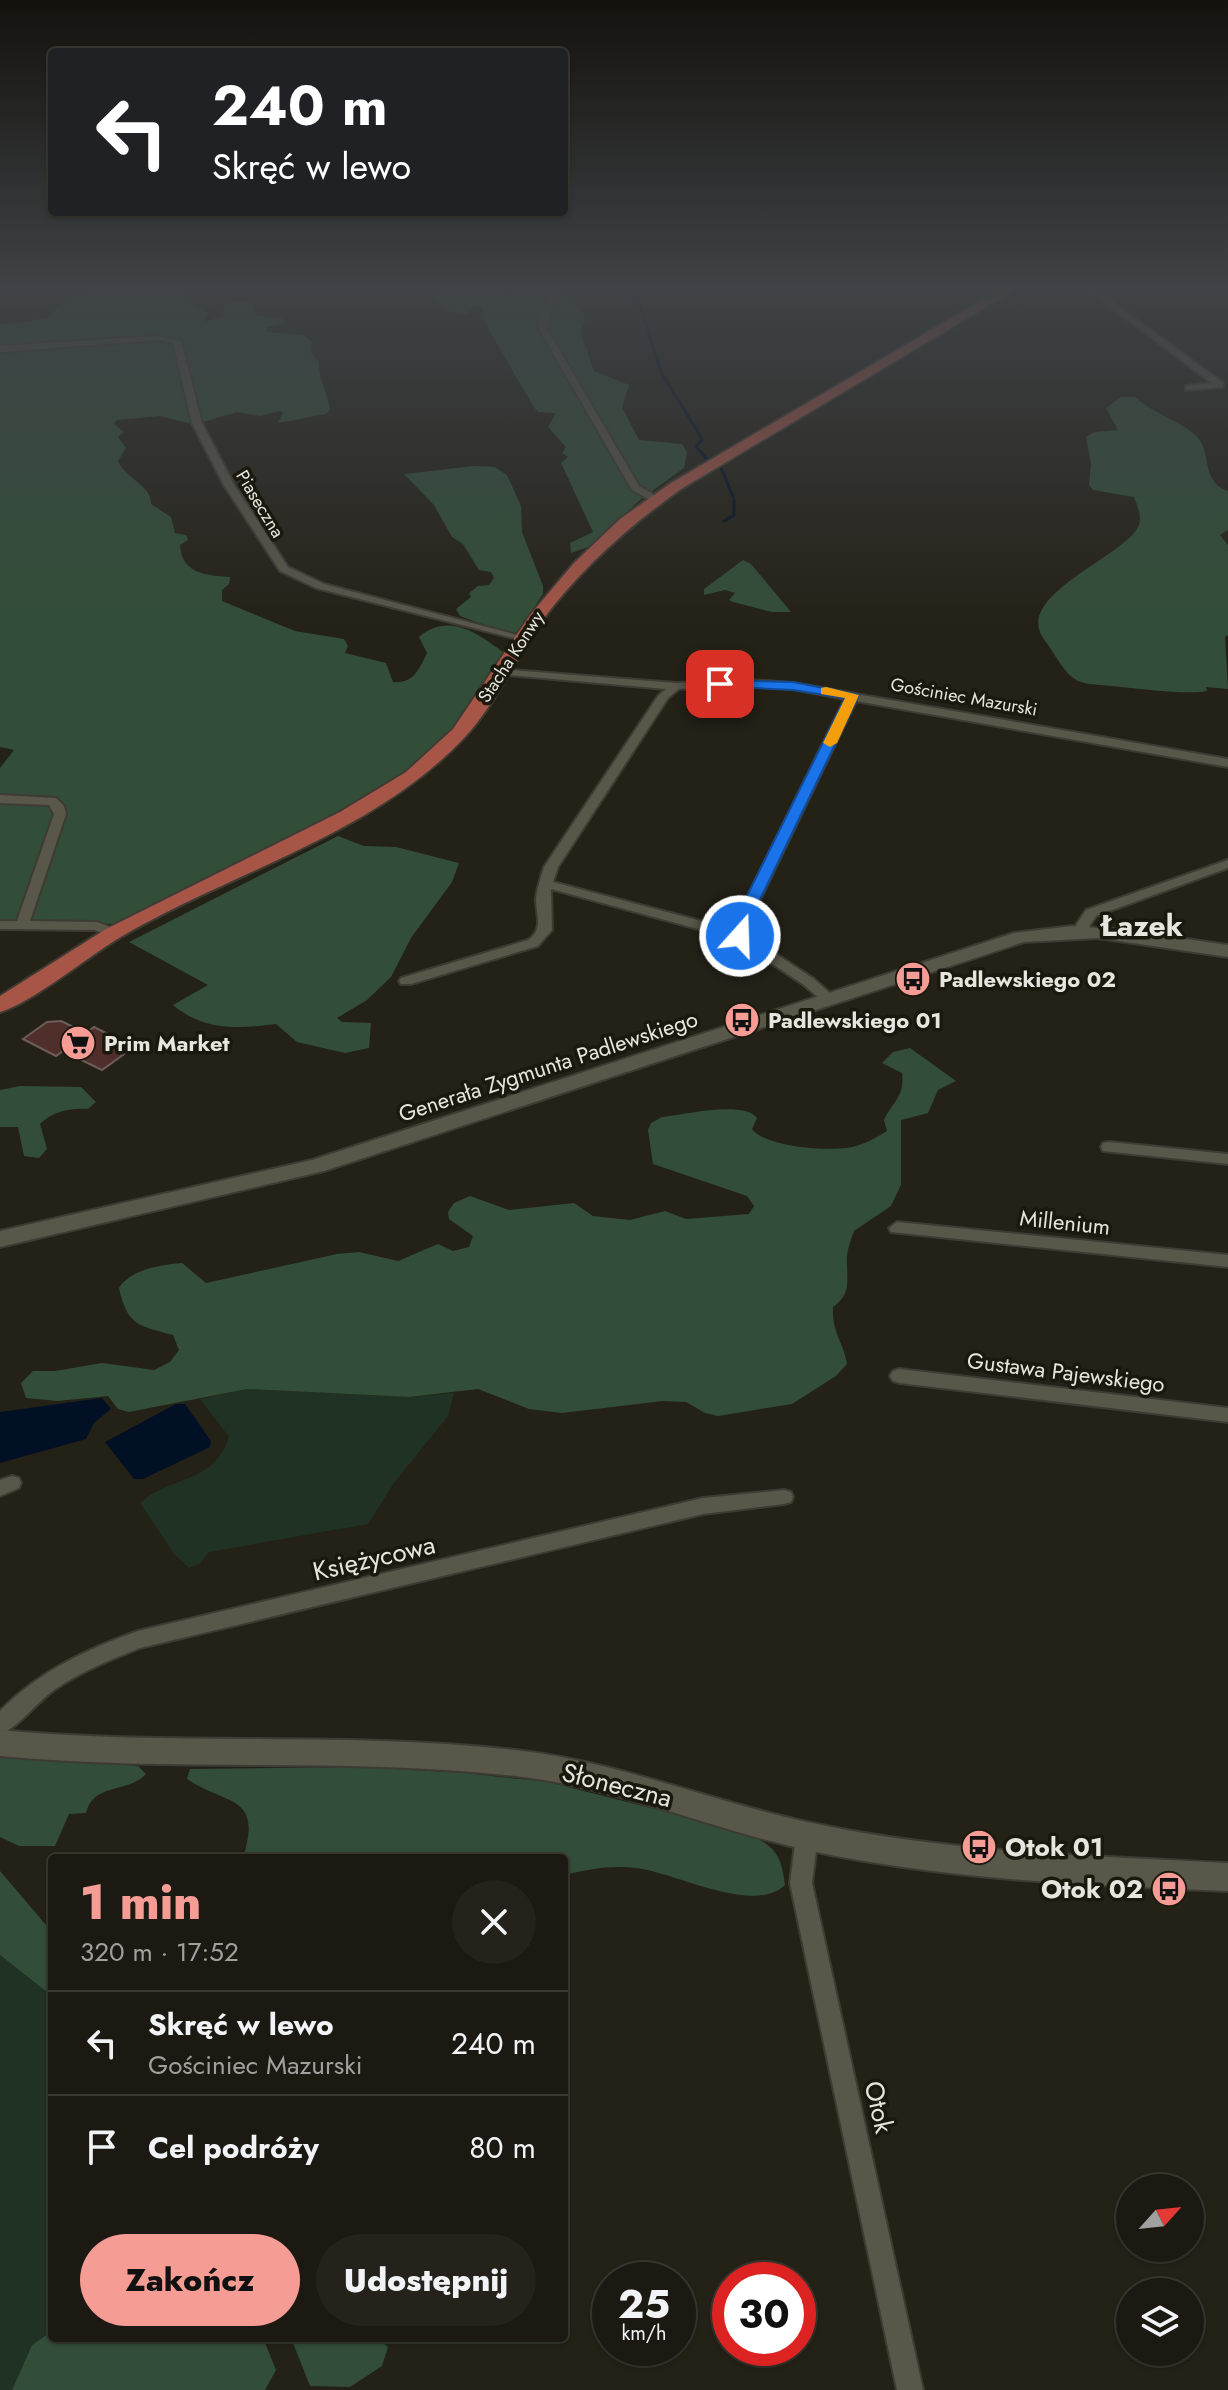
<!DOCTYPE html>
<html lang="pl">
<meta charset="utf-8">
<style>
:root{--surface:#1b1911;--page:#24221a;--text:#f1f3f6;--muted:#a0a09f;--line:#393831;--accent:#f59c95}
body{margin:0;font-family:Jost,sans-serif;background:var(--page);color:var(--text);height:100vh;display:flex;flex-direction:column;font-size:30px;white-space:nowrap}
*{box-sizing:border-box;margin:0}
p{font-size:26px;color:var(--muted)}
.icon{flex:none;width:44px;height:44px;fill:none;stroke:currentColor;stroke-width:2;stroke-linecap:round;stroke-linejoin:round}
.map{position:relative;flex:1;overflow:hidden}
.side{position:absolute;left:48px;top:1854px;width:520px;height:488px;display:flex;flex-direction:column;background:var(--surface);border-radius:8px;box-shadow:0 2px 6px #0004,0 0 0 2px var(--line)}
.side>*{flex:none}
.hud{position:absolute;left:48px;top:48px;width:520px;height:168px;border-radius:8px;box-shadow:0 2px 6px #0004,0 0 0 2px var(--line);background:#202124;color:#fff;overflow:hidden}
.needle{width:52px;rotate:63deg}
.buttons{position:absolute;left:1116px;top:2174px;display:grid;gap:16px}
.buttons a{display:grid;place-items:center;width:88px;height:88px;border-radius:50%;background:var(--surface);box-shadow:0 2px 6px #0004,0 0 0 2px var(--line);font-size:40px}
.speed{position:absolute;left:592px;top:2262px;display:flex;gap:16px;font-size:40px;font-weight:700;text-align:center}
.speed>*{display:grid;place-content:center;width:104px;height:104px;border-radius:50%;background:var(--surface);box-shadow:0 2px 6px #0004,0 0 0 2px var(--line);line-height:1}
.speed small{font-size:20px;font-weight:400}
.speed .limit{border:12px solid #d22;background:#fff;color:#111}
.pin{position:absolute;display:grid;place-items:center;width:68px;height:68px;color:#fff;margin:-34px;border-radius:16px;box-shadow:0 4px 12px #0006}
.me{position:absolute;width:88px;margin:-44px;rotate:20deg;stroke-linejoin:round;filter:drop-shadow(0 0 6px #0008)}
.turn{display:flex;align-items:center;gap:28px;height:168px;padding:0 32px;font-size:36px}
.turn .icon{width:104px;height:104px;stroke-width:2.5}
.turn b{display:block;font-size:56px;line-height:68px}
.round{display:grid;place-items:center;flex:none;width:84px;height:84px;border-radius:42px;background:var(--page)}
.headline{display:flex;align-items:center;justify-content:space-between;height:136px;padding:0 32px}
h1{font-size:48px;font-weight:800;line-height:60px;color:var(--accent)}
.button{display:flex;gap:16px;margin-top:auto;padding:16px 32px}
.button a{flex:1;height:92px;border-radius:48px;background:var(--accent);color:#111;font-size:32px;font-weight:800;line-height:92px;text-align:center}
.button a+a{background:var(--page);color:var(--text)}
ul{padding:0;list-style:none}
li{display:flex;align-items:center;gap:24px;height:104px;padding:0 32px;border-top:2px solid var(--line)}
li div{flex:1}
li b{display:block;font-size:30px}
li em{font-style:normal}
.map>svg:first-child{display:block}
</style>
<div class="map">
<svg width="1228" height="2390" viewBox="0 0 1228 2390">
<rect width="100%" height="100%" fill="#242117"/>
<path fill="#203223" d="M247,1389L409,1397L454,1393L448,1416L394,1483L368,1524L209,1552L200,1564L189,1568L174,1554L140,1503C173,1474 213,1485 229,1437L200,1399Z
M0,1955L52,1996V2331L32,2345L12,2390H0Z"/>
<path fill="#324e38" d="M86,289H185L191,303L208,313L204,322L223,316L224,304C233,300 243,301 253,304L255,315L284,319V323L267,327L266,332L303,335L312,342L311,353L319,362C318,378 328,394 330,410L326,414L278,423L283,413L280,411L260,416L237,412L207,421L188,423L160,416L117,420L114,424L124,432L118,437L126,448L118,461C124,478 152,485 151,504L171,517L175,533L186,535L188,540L180,545C182,575 207,575 230,577L229,584L222,590V601L295,631L344,639L348,646L345,653L386,663L393,682C413,684 419,670 427,653L419,637C448,612 478,633 504,653L458,728L422,762L390,785L312,828L113,924L0,920V768L14,750L0,747V325L48,318L71,294H84Z
M432,289H547L567,293L583,313L585,323L580,330L594,371L629,385L622,407L639,440L682,444L687,452L684,468L641,499L591,546L571,553L570,543L593,532L561,463L568,457L562,453L566,447L548,427L556,413L538,412L533,406L488,328L482,315L483,307L473,306L467,314C449,316 438,305 432,289Z
M1121,397H1135C1152,413 1187,424 1199,439C1211,455 1202,483 1228,491V530L1220,535L1228,545V635L1225,637L1228,689L1206,687L1207,691C1189,695 1142,689 1121,687C1078,682 1076,689 1052,651C1048,644 1041,637 1039,629C1029,590 1124,555 1138,527C1143,517 1137,505 1134,497L1093,490L1089,485L1091,464L1086,437L1094,432L1118,430L1106,408Z
M474,466L495,467L507,475L521,506L522,532L543,586V594L518,632H503L460,616L456,609L471,597L469,593L478,586L489,585L494,578L491,572L479,570L463,544L452,537L434,505L404,474Z
M743,560L751,564L791,612H772L733,602L729,600L735,593L725,590L704,595V589Z
M338,836L364,846L396,847L459,863L452,882L411,938L391,977L367,1000L337,1018L342,1022L371,1023L369,1048L345,1053L297,1042L276,1024C238,1029 204,1031 173,1005L208,985L129,942Z
M910,1048L956,1081L938,1090L928,1113L901,1120V1185L891,1206L854,1231C851,1240 846,1252 847,1262C847,1282 851,1294 833,1307C832,1334 843,1340 847,1364L836,1376L792,1404L718,1416L705,1413L686,1402L663,1401L562,1413L529,1409L478,1389L409,1397L247,1389L129,1412L118,1409L108,1396L58,1401L26,1398L21,1383L33,1371H55L102,1363L154,1370L170,1362L179,1350L173,1335C140,1326 127,1326 119,1288C131,1269 161,1265 182,1263L206,1283L337,1254L359,1252L398,1261L438,1244L453,1251L469,1247L473,1236L449,1219L448,1212L454,1203L470,1196L509,1210L574,1203L593,1216L630,1220L665,1211L686,1219L749,1214L754,1206L747,1196L653,1164L648,1130L651,1123L662,1117C683,1115 744,1100 757,1118L752,1129C765,1147 831,1152 852,1147C865,1144 876,1138 887,1131L884,1120C892,1102 905,1097 902,1073L882,1063L893,1052Z
M20,1086L81,1087L96,1102L88,1109C71,1108 53,1111 40,1124L47,1149L39,1158L24,1156L18,1127H0V1090Z
M0,1755L138,1766L146,1774C127,1794 94,1782 86,1813L69,1814L55,1846H19L0,1837Z
M358,1767L465,1773L548,1782L746,1832C774,1847 781,1852 785,1885C754,1915 676,1873 637,1868C611,1865 590,1869 564,1875V1858H243C263,1794 227,1806 187,1779L190,1769Z
M0,1871L52,1932V1996L0,1955Z
M52,2331V2338H263L276,2370L265,2390H12L32,2345Z
M291,2338H378L388,2347L382,2366L350,2387L310,2386Z"/>
<path fill="#021026" d="M102,1398L111,1409L94,1423L86,1439L0,1463V1412Z
M176,1404H185L211,1441L210,1447L143,1479H134L105,1442Z"/>
<g fill="none" stroke-linecap="round" stroke-linejoin="round">
<path stroke="#021026" stroke-width="3" d="M635,289L661,372L699,434L702,440L696,446L708,461
M720,465L733,497
M724,521L734,515V500"/>
</g>
<path fill="#502e29" stroke="#6c5d5b" stroke-width="2" d="M61,1021L86,1033L94,1027L134,1047L102,1070L63,1051L56,1056L23,1039L47,1022Z"/>
<g fill="none" stroke-linecap="round" stroke-linejoin="round">
<defs>
<path id="street" d="M549,289H557L546,327L639,486L658,497V501H652L632,490L538,327Z
M1086,289H1095L1223,383V387L1186,390V386L1212,383Z
M156,336L181,341L202,423L234,485L288,567L324,584L525,637V641L316,588L280,571L224,485L192,423L173,343L156,340L0,352V346Z
M500,669L676,683L750,680L793,683L1228,759V767L856,701L752,916L747,935L814,979L832,995L834,998L832,1001H822L804,985L735,939L551,889L552,930L538,946L411,984H401L399,981L401,978L528,940C544,929 536,915 536,899C537,888 541,877 544,867L658,696L666,689L496,674L494,672ZM750,686L793,689L845,699L738,916L735,930L553,882L558,867L668,698L679,689Z
M0,795L56,798L64,806L66,814L30,921L97,922L118,930V936H108L95,930L0,929V921H17L54,814L49,805L0,803Z
M1228,860V868L1096,916L1090,925L1089,936L1084,937L1077,933L1076,925L1086,910Z
M1109,1142L1228,1154V1164L1103,1151L1101,1147L1103,1143Z
M897,1222L1228,1255V1267L891,1232L889,1228Z
M899,1369L1228,1408V1422L899,1383L893,1381L890,1376L893,1371Z
M12,1476L19,1478L21,1483L19,1488L0,1496V1480Z
M784,1490L791,1492L793,1497L791,1502L784,1504L703,1514L140,1648C110,1660 80,1672 54,1690C37,1702 18,1728 0,1734V1711C38,1672 87,1649 138,1631L703,1498Z
M807,1826L815,1829L818,1836L812,1883L923,2390H897L790,1883L796,1836L799,1829Z"/>
<path id="secondary" d="M1072,926L1124,930L1228,945V957L1098,938L1024,942L324,1171L0,1247V1231L312,1160L1014,933Z
M0,1730C174,1747 349,1730 523,1751C620,1763 711,1801 807,1822C945,1852 1087,1856 1228,1863V1891C1087,1885 945,1880 807,1850C711,1829 620,1789 523,1777C350,1756 174,1773 0,1756Z"/>
<path id="primary" d="M1001,289H1016L681,489C628,527 580,569 541,622C515,659 495,705 464,738C371,836 231,872 119,938C89,956 30,1004 0,1012V996L106,929L340,812L406,772L453,729L530,615L574,563L620,519L671,483Z"/>
</defs>
<use href="#street" stroke="#3e3b33" stroke-width="4"/>
<use href="#secondary" stroke="#3e3b33" stroke-width="4"/>
<use href="#primary" stroke="#3e3b33" stroke-width="4"/>
<use href="#street" fill="#59564a" fill-rule="evenodd"/>
<use href="#secondary" fill="#59564a" fill-rule="evenodd"/>
<use href="#primary" fill="#a65547" fill-rule="evenodd"/>
</g>
<linearGradient id="sky" x2="0" y2="1"><stop stop-color="#14120d"/><stop offset="0.46" stop-color="#3f4347"/><stop offset="1" stop-color="#3f4347" stop-opacity="0"/></linearGradient>
<rect width="1228" height="624" fill="url(#sky)"/>
<path fill="#1a73e8" stroke="#114b97" stroke-width="2" d="M720,680L793,682L859,695L752,916L748,936L740,941L732,936L737,916L845,698L793,690L716,686V681Z"/>
<path fill="#f59e0b" d="M826,687L859,695L837,743L830,747L823,743L845,698L821,694V688Z"/>
<defs>
<symbol id="bus-disc" viewBox="-11 -11 22 22"><circle r="9.5" fill="#f59c95" stroke="#1b180e"/><path d="M-5-6H5V4H4V6H2V4H-2V6H-4V4H-5ZM-3.5-4V0h7V-4ZM-3.5 1.2v1.5H-2V1.2ZM2 1.2v1.5H3.5V1.2Z" fill="#111"/></symbol>
<symbol id="supermarket-disc" viewBox="-11 -11 22 22"><circle r="9.5" fill="#f59c95" stroke="#1b180e"/><path d="M-6-5.5h2.5l.6 2H6L4.5 2H-2.5L-4.4-4H-6ZM-1.5 3.2a1.3 1.3 0 1 0 .1 0ZM3 3.2a1.3 1.3 0 1 0 .1 0Z" fill="#111"/></symbol>
</defs>
<g fill-rule="evenodd">
<use href="#bus-disc" x="893" y="959" width="40" height="40"/>
<use href="#bus-disc" x="722" y="1000" width="40" height="40"/>
<use href="#supermarket-disc" x="58" y="1023" width="40" height="40"/>
<use href="#bus-disc" x="959" y="1827" width="40" height="40"/>
<use href="#bus-disc" x="1149" y="1869" width="40" height="40"/>
</g>
<g text-anchor="middle" dominant-baseline="central" stroke-width="7" stroke-linejoin="round" paint-order="stroke">
<g font-size="18" fill="#e7e6de" stroke="#1b180e">
<text transform="translate(260 504) rotate(59)">Piaseczna</text>
<text transform="translate(511 657) rotate(-57)">Stacha Konwy</text>
<text transform="translate(964 697) rotate(10)">Gościniec Mazurski</text>
</g>
<g font-size="22" font-weight="bold" fill="#e7e6de" stroke="#1b180e" text-anchor="start">
<text x="939" y="979">Padlewskiego 02</text>
<text x="768" y="1020">Padlewskiego 01</text>
<text x="104" y="1043">Prim Market</text>
</g>
<g font-size="22" fill="#e7e6de" stroke="#1b180e">
<text transform="translate(548 1066) rotate(-18)">Generała Zygmunta Padlewskiego</text>
<text transform="translate(1065 1222) rotate(6)">Millenium</text>
<text transform="translate(1066 1372) rotate(7)">Gustawa Pajewskiego</text>
</g>
<g font-size="26" fill="#e7e6de" stroke="#1b180e">
<text transform="translate(374 1558) rotate(-13)">Księżycowa</text>
<text transform="translate(617 1785) rotate(14)">Słoneczna</text>
<text transform="translate(879 2107) rotate(77)">Otok</text>
</g>
<g font-size="26" font-weight="bold" fill="#e7e6de" stroke="#1b180e" text-anchor="start">
<text x="1005" y="1847">Otok 01</text>
<text x="1143" y="1889" text-anchor="end">Otok 02</text>
</g>
<g font-size="30" font-weight="bold" fill="#e7e6de" stroke="#1b180e">
<text x="1142" y="925">Łazek</text>
</g>
</g>
</svg>
<div class="buttons">
<a><svg class="needle" viewBox="-14 -14 28 28"><path d="M0-13l5 13h-10z" fill="#e53935"/><path d="M0 13l5-13h-10z" fill="#a0a09f"/></svg></a>
<a><svg class="icon" aria-label="layers" viewBox="0 0 24 24"><path d="M12 4l9 5-9 5-9-5zM3 14l9 5 9-5"/></svg></a>
</div>
<div class="speed"><div>25<small>km/h</small></div><div class="limit">30</div></div>
<div class="pin" style="left:720px;top:684px;background:#d93025"><svg class="icon" aria-label="arrive" viewBox="0 0 24 24"><path d="M6 21V4h12l-3 4 3 4H6"/></svg></div>
<svg class="me" style="left:740px;top:936px" viewBox="-20 -20 40 40"><circle r="17" fill="#1a73e8" stroke="#fff" stroke-width="3"/><path d="M0-11L8 9 0 5-8 9z" fill="#fff"/></svg>
<div class="hud">
<div class="turn"><svg class="icon" aria-label="left" viewBox="0 0 24 24"><path d="M17 20v-9H6M10 6l-5 5 5 5"/></svg><div><b>240 m</b>Skręć w lewo</div></div>
</div>
<section class="side">
<div class="headline"><div><h1>1 min</h1><p>320 m · 17:52</p></div><a class="round"><svg class="icon" aria-label="close" viewBox="0 0 24 24"><path d="M6 6l12 12M18 6L6 18"/></svg></a></div>
<ul>
<li><svg class="icon" aria-label="left" viewBox="0 0 24 24"><path d="M17 20v-9H6M10 6l-5 5 5 5"/></svg><div><b>Skręć w lewo</b><p>Gościniec Mazurski</p></div><em>240 m</em></li>
<li><svg class="icon" aria-label="arrive" viewBox="0 0 24 24"><path d="M6 21V4h12l-3 4 3 4H6"/></svg><div><b>Cel podróży</b></div><em>80 m</em></li>
</ul>
<div class="button"><a>Zakończ</a><a>Udostępnij</a></div>
</section>
</div>
